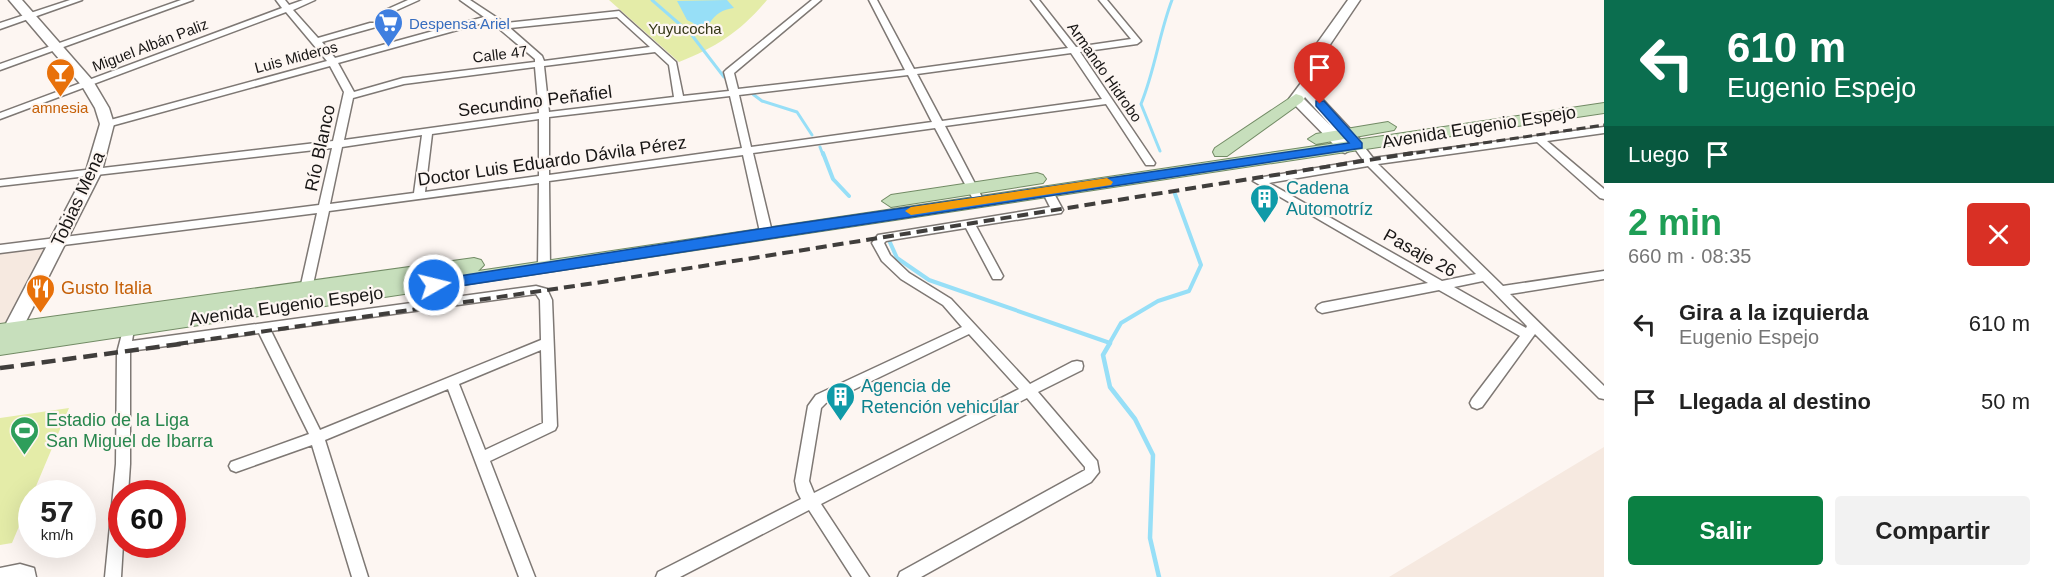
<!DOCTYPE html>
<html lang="es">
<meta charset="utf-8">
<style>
:root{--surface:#fff;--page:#f2f2f2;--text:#222;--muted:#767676;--accent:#0b8043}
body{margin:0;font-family:Helvetica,sans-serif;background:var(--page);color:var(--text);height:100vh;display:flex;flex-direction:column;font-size:22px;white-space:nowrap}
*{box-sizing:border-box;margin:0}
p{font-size:20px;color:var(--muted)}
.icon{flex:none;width:33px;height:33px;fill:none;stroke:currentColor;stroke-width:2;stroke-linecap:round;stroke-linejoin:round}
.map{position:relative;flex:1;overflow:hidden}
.drawer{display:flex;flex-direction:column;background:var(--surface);width:450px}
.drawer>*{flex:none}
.guide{background:#0b6e4f;color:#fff;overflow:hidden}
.speed{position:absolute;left:18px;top:480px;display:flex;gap:12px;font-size:30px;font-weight:700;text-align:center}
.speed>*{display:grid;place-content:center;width:78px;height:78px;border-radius:50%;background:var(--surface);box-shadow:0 6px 24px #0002;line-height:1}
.speed small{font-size:15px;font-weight:400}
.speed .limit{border:9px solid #d22;background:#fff;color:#111}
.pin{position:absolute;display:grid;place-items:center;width:51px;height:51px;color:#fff;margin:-62px -26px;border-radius:50% 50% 50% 0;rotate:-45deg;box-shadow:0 0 6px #0007}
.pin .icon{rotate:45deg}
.me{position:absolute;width:66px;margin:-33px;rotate:82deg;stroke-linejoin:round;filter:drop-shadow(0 0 4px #0008)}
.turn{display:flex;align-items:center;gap:21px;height:126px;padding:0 24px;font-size:27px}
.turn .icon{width:78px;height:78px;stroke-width:2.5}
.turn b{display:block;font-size:42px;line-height:51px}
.then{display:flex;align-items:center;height:57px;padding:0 24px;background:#0003;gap:12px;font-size:22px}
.round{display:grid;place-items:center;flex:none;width:63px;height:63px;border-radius:6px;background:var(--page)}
.head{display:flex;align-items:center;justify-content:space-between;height:102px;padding:0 24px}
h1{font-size:36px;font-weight:700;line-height:45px;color:#1e9e55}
.cta{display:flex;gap:12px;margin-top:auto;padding:12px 24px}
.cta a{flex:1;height:69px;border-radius:6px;background:var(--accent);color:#fff;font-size:24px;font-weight:700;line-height:69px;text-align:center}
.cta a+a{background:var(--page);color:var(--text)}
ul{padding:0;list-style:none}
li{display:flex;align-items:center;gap:18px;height:78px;padding:0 24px}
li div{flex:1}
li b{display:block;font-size:22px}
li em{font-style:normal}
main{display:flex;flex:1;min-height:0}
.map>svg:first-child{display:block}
</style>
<main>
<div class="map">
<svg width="1604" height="577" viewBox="0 0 1604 577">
<rect width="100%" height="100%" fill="#fdf6f2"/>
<path fill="#f6e9e0" d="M47,247L11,322L0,323V254Z
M1604,447V577H1389Z"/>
<path fill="#e4eca8" d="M609,0H767C741,31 717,47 679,62Z
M69,408L12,543L0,545V418Z"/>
<path fill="#97dff7" d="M727,0L734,8C722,10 716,13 709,24L712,28L697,30L693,23L687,20L677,1Z"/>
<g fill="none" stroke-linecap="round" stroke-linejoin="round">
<path stroke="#97dff7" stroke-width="3" d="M652,0L691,34L724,77
M750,92L762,101L797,112L812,135
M820,147L823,155
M1160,151L1141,104C1155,70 1159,34 1172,0"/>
<path stroke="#97dff7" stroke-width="4" d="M823,153L833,179L849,196
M888,238L897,258L929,280L1110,343
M1109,344L1121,323L1158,301L1189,291L1201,265L1175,194"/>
<path stroke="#97dff7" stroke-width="4.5" d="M1110,343L1103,355L1110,387L1135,419L1153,455L1150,538L1159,577"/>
<defs>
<path id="street" d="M70,0H82L0,29V23Z
M181,0H193L0,70V64Z
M276,0H285L289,5L303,0H315L293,10L318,38L370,23H376V27L322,42L335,58L484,17L460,0H470L505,23L619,11L676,62L683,96L729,91L724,72L726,70L812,0H821L734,73L738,89L905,70L869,0H877L914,69L1068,48L1031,0H1039L1076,47L1131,39L1099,0H1107L1141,41L1137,44L1080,52L1155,163L1154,165H1146L1106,104L945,126L984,201L979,205L974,201L935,128L753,153L772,232L766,236L760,232L743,155L549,181L550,268L544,272L538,268L539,183L329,211L312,289L306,293L300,289L317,213L0,253V245L319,205L332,148L0,186V180L333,141L344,92L330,66L111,126L107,127L102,124L103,122L327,61L286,12L0,119V113L282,8ZM617,17L650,47L544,61L542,56L510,28ZM490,21L535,59V62L403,78L354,92L338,63ZM655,52L669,65L674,97L549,112L544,66ZM1071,53L1102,99L942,121L917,74ZM535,67L539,113L344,140L353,98L404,84ZM908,75L932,122L751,147L739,95ZM730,96L742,148L549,175V117ZM539,119V176L425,192L432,134ZM422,135L414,193L330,204L342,147Z
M408,0H419L388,14L381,12Z
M1604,127V133L1547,141L1604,189V199L1600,198L1537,142L1378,164L1503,286L1604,271V279L1510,294L1604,386V399L1599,398L1535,334L1482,407L1477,409L1472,407L1470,403L1472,399L1520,336L1439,290L1322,313L1318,311L1316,308L1318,305L1322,303L1428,283L1253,181L1258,178L1363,160L1353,146L1358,143L1362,144L1373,158ZM1368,166L1476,274L1442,281L1269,183ZM1483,281L1527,326L1526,328L1454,287Z
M1047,187L1051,188L1063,210L1061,213L976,226L1003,276L1001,279H993L966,228L897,239L886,241L884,243L890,255L909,273L951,299L1030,384L1072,362L1077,361L1082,362L1083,366L1082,370L1038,392L1097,461L1099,472L1091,482L921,577H898L900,572L1085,470V467L1027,398L821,504L869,577H852L809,510L680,577H656L658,572L801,499L797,491L795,481L808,406L816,395L962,327L943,305L901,279L882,261L872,243L878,235L1050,207L1042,191ZM969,334L1019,389L814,493L809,481L821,408L826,403Z
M536,286L547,289L552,300L557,426L555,430L490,461L535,577H519L448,389L325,440L368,577H352L312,445L236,472L231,470L229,466L231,462L309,434L259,333L130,351V464L128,494H122V544H123L121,577H105L116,464L117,353L124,326H132L134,329L132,341ZM536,294L540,300L541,340L320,430L271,331ZM541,350L543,423L485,450L459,384Z
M20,564L34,568L36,577H0V568Z"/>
<path id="secondary" d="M9,0H22L93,81L109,108L114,124L102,171L13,347H0V335L86,171L100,124L95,108L82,86Z
M1348,0H1360L1327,49L1318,80L1312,88L1366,146L1363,149H1352L1345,153L1340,151L1289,99L1304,79L1313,49ZM1305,97L1331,126L1304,99Z"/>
<path id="primary" d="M1296,94L1302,96L1304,99L1302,102L1227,156H1215L1213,152L1215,148Z
M1604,103V113L0,355V324L474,258L481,260L484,265L478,271Z
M1388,122L1396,127L1394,130L1316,144L1308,139L1316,134Z
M1037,173L1043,175L1046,179L1043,183L891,207L882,201L891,195Z"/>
</defs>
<use href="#street" stroke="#7e7874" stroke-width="3"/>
<use href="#secondary" stroke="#7e7874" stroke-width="3"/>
<use href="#primary" stroke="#728b65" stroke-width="2"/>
<use href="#street" fill="#fff" fill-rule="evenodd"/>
<use href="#secondary" fill="#fff" fill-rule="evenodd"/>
<use href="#primary" fill="#c7dfbc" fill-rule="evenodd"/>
<path stroke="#403e3c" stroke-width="3" stroke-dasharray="9 4.5" stroke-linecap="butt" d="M1403,155L1604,125"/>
<path stroke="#403e3c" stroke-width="4" stroke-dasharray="11 6" stroke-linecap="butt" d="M177,344L602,282L1413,153"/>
<path stroke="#403e3c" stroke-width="4.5" stroke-dasharray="14 7" stroke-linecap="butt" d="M0,368L188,343"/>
</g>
<path fill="#1a73e8" stroke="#114b97" stroke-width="1.5" d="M1316,101H1324L1362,143V148L434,290L427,285L434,280L766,228L1349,143L1316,106Z"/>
<path fill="#f59e0b" d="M1107,178L1113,182L1111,185L911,215L905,211L911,207Z"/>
<defs>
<symbol id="supermarket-pin" viewBox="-11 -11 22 30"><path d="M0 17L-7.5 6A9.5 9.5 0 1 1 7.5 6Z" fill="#3f7fe0" stroke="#fdf6f2"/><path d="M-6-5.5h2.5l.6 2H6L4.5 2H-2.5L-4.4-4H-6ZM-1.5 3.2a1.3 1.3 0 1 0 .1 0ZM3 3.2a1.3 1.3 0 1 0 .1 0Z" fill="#fff"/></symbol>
<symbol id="bar-pin" viewBox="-11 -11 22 30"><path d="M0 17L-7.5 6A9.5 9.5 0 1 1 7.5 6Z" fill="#e8710a" stroke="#fdf6f2"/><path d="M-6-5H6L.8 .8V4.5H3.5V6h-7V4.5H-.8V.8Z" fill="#fff"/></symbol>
<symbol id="building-pin" viewBox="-11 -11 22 30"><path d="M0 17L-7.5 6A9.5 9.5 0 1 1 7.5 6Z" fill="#0f9aa8" stroke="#fdf6f2"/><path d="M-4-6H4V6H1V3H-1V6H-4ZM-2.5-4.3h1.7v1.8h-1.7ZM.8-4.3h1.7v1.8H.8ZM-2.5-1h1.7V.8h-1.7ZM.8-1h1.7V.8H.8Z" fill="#fff"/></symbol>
<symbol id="restaurant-pin" viewBox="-11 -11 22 30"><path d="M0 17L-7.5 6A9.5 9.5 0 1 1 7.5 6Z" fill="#e8710a" stroke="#fdf6f2"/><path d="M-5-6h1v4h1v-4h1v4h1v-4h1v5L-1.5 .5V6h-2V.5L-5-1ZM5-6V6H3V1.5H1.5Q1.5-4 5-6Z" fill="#fff"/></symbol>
<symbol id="stadium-pin" viewBox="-11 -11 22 30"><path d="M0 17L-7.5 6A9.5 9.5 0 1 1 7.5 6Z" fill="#2e9e5b" stroke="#fdf6f2"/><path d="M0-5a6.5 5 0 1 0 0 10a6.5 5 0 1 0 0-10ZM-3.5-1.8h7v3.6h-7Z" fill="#fff"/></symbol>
</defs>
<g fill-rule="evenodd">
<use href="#supermarket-pin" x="372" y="6" width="33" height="45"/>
<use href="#bar-pin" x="44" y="56" width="33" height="45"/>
<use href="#building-pin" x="1248" y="182" width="33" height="45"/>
<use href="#restaurant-pin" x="24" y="272" width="33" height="45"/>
<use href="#building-pin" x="824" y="380" width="33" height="45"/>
<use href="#stadium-pin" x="8" y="414" width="33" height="45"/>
</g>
<g text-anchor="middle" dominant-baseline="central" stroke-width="4.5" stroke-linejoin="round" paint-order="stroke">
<g font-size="15" fill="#366cbe" stroke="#fdf6f2" text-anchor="start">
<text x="409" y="23">Despensa Ariel</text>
</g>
<g font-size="15" fill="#323514" stroke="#fdf6f2">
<text x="685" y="28">Yuyucocha</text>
</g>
<g font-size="15" fill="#181615" stroke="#fdf6f2">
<text transform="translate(150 45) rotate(-21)">Miguel Albán Paliz</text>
<text transform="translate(500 54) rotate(-7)">Calle 47</text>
<text transform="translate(296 57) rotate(-15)">Luis Mideros</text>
<text transform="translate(1105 72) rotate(55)">Armando Hidrobo</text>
</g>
<g font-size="15" fill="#c56008" stroke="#fdf6f2">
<text x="60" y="107">amnesia</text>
</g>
<g font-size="18" fill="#181615" stroke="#fdf6f2">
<text transform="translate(535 101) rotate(-7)">Secundino Peñafiel</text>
<text transform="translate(1479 127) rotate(-9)">Avenida Eugenio Espejo</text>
<text transform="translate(320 148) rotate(-78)">Río Blanco</text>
<text transform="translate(552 161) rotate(-8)">Doctor Luis Eduardo Dávila Pérez</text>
<text transform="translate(78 199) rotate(-65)">Tobias Mena</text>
<text transform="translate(1420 253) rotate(29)">Pasaje 26</text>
<text transform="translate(286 306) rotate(-8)">Avenida Eugenio Espejo</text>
</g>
<g font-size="18" fill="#0d838f" stroke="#fdf6f2" text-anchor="start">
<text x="1286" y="188">Cadena<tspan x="1286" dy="21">Automotríz</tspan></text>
<text x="861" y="386">Agencia de<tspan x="861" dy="21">Retención vehicular</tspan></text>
</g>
<g font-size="18" fill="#c56008" stroke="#fdf6f2" text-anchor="start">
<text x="61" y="288">Gusto Italia</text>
</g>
<g font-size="18" fill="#27864d" stroke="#fdf6f2" text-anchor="start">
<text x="46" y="420">Estadio de la Liga<tspan x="46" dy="21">San Miguel de Ibarra</tspan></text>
</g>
</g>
</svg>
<div class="speed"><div>57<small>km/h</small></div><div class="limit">60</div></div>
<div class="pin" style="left:1320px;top:104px;background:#d93025"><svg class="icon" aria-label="arrive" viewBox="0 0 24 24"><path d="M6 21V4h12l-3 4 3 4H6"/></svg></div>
<svg class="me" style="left:434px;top:285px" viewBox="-20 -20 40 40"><circle r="17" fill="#1a73e8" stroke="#fff" stroke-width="3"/><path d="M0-11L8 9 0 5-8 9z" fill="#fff"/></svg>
</div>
<section class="drawer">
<div class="guide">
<div class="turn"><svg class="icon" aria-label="left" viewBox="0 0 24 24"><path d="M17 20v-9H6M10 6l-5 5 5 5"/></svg><div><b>610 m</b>Eugenio Espejo</div></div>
<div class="then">Luego<svg class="icon" aria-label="arrive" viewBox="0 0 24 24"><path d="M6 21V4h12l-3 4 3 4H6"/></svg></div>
</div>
<div class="head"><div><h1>2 min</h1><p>660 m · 08:35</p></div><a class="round" style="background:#d93025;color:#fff"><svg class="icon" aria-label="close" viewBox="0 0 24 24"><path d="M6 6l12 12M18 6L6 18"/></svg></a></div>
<ul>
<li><svg class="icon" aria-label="left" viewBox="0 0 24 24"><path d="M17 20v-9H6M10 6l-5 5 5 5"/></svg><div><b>Gira a la izquierda</b><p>Eugenio Espejo</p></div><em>610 m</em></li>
<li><svg class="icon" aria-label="arrive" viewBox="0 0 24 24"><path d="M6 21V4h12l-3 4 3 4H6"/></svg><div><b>Llegada al destino</b></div><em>50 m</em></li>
</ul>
<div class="cta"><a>Salir</a><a>Compartir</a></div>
</section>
</main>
